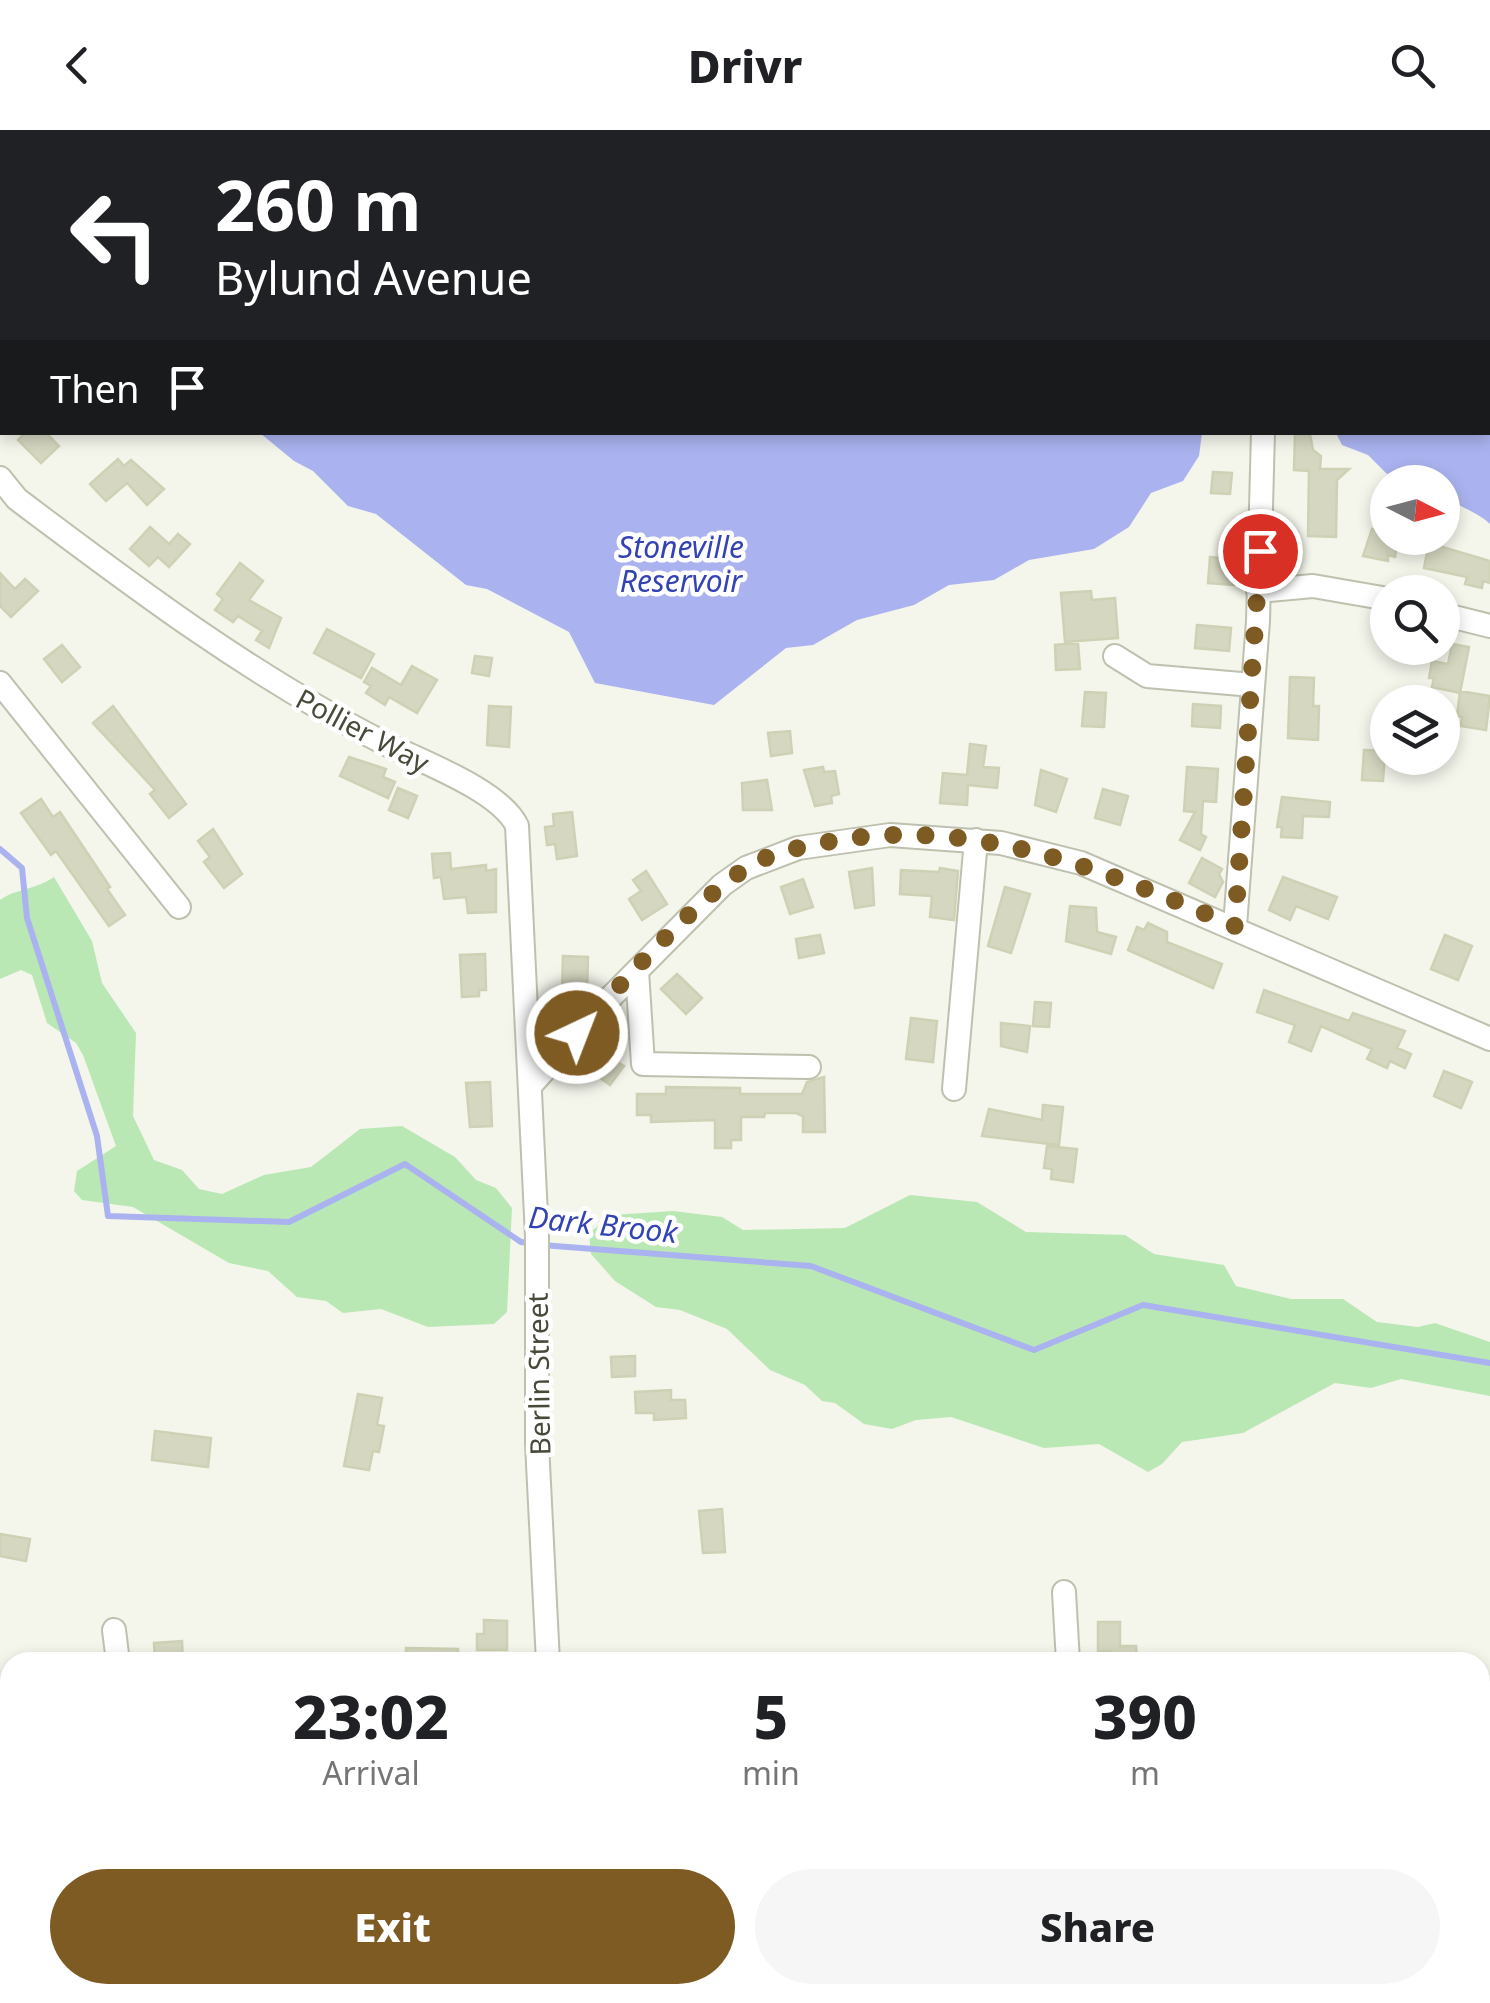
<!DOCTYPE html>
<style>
:root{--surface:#fff;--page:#f6f6f6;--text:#202124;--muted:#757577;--accent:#7f5b24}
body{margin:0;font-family:"Noto Sans",sans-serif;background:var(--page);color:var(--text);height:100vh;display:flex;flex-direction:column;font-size:38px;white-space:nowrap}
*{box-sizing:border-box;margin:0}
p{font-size:32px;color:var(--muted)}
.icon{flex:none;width:55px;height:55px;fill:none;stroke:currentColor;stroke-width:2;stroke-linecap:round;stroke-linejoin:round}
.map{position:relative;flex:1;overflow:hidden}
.sheet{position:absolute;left:0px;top:1522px;width:1490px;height:352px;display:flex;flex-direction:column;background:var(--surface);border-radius:30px 30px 0 0;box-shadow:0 5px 15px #0003}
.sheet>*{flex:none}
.hud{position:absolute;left:0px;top:0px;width:1490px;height:305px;box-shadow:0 5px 15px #0003;background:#202124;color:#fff;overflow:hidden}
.needle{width:65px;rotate:96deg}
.fabs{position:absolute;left:1370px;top:335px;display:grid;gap:20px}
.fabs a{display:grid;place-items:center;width:90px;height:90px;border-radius:50%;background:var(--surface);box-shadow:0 5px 15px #0003;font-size:50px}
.pin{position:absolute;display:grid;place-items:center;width:85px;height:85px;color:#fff;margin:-42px;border:5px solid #fff;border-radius:50%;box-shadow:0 2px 10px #0007}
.me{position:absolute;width:110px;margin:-55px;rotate:43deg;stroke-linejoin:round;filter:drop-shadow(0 0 8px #0008)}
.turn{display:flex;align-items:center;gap:35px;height:210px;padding:0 50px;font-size:45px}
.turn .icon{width:130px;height:130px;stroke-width:2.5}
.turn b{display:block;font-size:70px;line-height:85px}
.then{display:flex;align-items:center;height:95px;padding:0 50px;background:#0003;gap:20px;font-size:38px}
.eta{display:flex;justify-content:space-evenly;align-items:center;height:170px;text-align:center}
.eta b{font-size:60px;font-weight:800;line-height:70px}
.cta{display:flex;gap:20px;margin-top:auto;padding:20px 50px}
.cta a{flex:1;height:115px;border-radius:60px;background:var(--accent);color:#fff;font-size:40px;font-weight:800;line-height:115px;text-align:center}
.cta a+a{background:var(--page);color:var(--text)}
header{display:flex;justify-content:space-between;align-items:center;height:130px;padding:0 50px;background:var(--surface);font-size:45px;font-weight:800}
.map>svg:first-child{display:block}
</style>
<header><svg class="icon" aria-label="back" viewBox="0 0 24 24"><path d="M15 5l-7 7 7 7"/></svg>Drivr<svg class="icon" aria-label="search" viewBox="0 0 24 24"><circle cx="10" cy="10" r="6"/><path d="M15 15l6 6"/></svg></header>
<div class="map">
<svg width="1490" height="1873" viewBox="0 0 1490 1873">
<rect width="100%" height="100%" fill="#f4f5eb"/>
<path fill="#bae8b5" d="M54,747L92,811L102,853L136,903L133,986L154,1030L182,1040L199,1059L222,1064L264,1045L311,1037L360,999L402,996L455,1027L476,1050L496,1058L512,1078L507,1182L494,1194L428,1197L381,1179L343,1183L326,1171L297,1167L268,1141L229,1133L133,1077L82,1070L74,1061L77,1041L116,1016L83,925L76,913L47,893L32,845L21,840L0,849V770C17,758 33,761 54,747Z
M910,1065L977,1072L1026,1102L1125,1105L1154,1124L1224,1135L1236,1156L1291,1169H1343L1377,1192L1418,1197L1435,1193L1490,1212V1266L1401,1249L1371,1258L1335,1253L1243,1303L1182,1312L1162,1334L1148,1342L1099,1314L1044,1318L951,1287L916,1290L892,1299L864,1294L835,1273L822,1271L805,1255L770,1240L727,1199L680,1180L656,1177L615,1151L591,1124L589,1103L613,1085L673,1081L722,1087L743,1100L845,1098Z"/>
<path fill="#aab3ef" d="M177,0H1161L176,2Z
M1412,0H1490V394C1475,380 1459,378 1443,365L1442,352H1395L1368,325L1342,315L1336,303L1488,302V2Z
M260,303H1202L1199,326L1183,351L1151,363L1129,397L1094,419L1029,430L994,450L949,455L914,475L857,490L813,515L786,518L714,575L595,553L569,502L487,459L466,455L376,384L348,376L313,341L294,331Z"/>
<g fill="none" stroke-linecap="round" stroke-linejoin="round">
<path stroke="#aab3ef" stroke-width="6" d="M0,719L22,738L27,788L97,1006L108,1086L289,1092L405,1034L521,1112L530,1113
M542,1115L811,1136L1034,1220L1143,1175L1490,1233"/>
</g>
<path fill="#d5d7c1" stroke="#cfd1b4" stroke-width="2.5" d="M26,302H45L59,316L41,333L18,310Z
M1295,304H1310L1313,320L1321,326L1320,339H1349L1337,350L1336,407L1308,406L1309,341L1294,340Z
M118,329L124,336L131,330L164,359L147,375L127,353L106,371L90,354Z
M1213,342L1232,343L1230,364L1211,363Z
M150,397L169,414L178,404L190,414L169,437L158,427L149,436L130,419Z
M1372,399L1398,408L1395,427L1388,425V431L1363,426Z
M1429,413L1490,431V453L1483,451L1482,458L1465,454L1467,447L1424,438Z
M1210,427L1230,429L1229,439H1235L1234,455L1208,453Z
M240,433L263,451L249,470L281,488L269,518L256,510L262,501L238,486L233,492L215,480L223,469L217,464Z
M0,443L15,459L25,449L38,461L11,487L0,476Z
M1091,461L1092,470L1115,468L1118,508L1065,512L1061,463Z
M1197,495L1231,498L1229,521L1195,518Z
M327,499L374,524L361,548L314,523Z
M1078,513L1080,539L1056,540L1055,515Z
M1452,514L1469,517L1460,563L1432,557L1434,548H1429L1432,531L1448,534Z
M62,515L80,537L62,552L44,529Z
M475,526L492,528L489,546L472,543Z
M412,536L437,550L417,583L389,567L385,575L366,563L371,556L364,552L372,538L401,555Z
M1290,547L1314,548L1313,576H1319L1318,610L1288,608Z
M1460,561L1490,566L1486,600L1461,596L1462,587L1457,586Z
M1085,562L1106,563L1104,597L1082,596Z
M1193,574L1221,576L1220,598L1192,596Z
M113,576L186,674L169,688L150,664L155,660L93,593Z
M489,576L511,577L509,617L487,615Z
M790,601L792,623L771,626L768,603Z
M970,614L986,616L983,637L999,638L997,658L968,655L967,675L940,673L943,643L967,645Z
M1364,620L1385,621L1383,651L1362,650Z
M349,627L386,639L383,647L395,652L388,668L340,646Z
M823,637L824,642L835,641L839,664L831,666L832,673L815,676L804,640Z
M1187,637L1218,639L1216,672L1203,671L1201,704L1206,707L1200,720L1180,710L1195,682L1184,681Z
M1041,640L1067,649L1056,682L1035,675Z
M767,650L772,680H743L742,653Z
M398,658L417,666L408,688L389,680Z
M1103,659L1128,666L1120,695L1095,688Z
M1282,667L1330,672L1329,687L1303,686L1302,708L1281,707L1282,697H1277Z
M41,669L53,687L60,682L110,757L107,759L125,785L109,796L56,721L51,725L21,683Z
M572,682L577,726L557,729L555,714L547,715L545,697L554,696L553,684Z
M213,699L242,744L224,758L204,732L210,727L198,711Z
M450,723L451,739L486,735V741L496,739V782L468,783L466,767L444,769L441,747L434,748L432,724Z
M1202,728L1222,739L1219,744L1223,752L1215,767L1189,753Z
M872,738L874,775L855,778L849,742Z
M940,738L958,741L954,790L930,787L932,766L900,764L901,740L939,742Z
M646,741L667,774L642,790L629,769L641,761L633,750Z
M1283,747L1337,767L1328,789L1296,776L1290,790L1269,780Z
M803,749L813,777L790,784L781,757Z
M1005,757L1030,764L1011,823L988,816Z
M1070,776L1096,778L1097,802L1116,807L1111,824L1066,811Z
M1148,793L1167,802V812L1222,834L1213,858L1128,820L1137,797L1144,800Z
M820,805L824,823L799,828L796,809Z
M1445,805L1472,816L1458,850L1431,839Z
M485,824L486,860H479V866L462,867L460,825Z
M563,826L588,827L587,862H562Z
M677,844L702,868L686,884L661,859Z
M1264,860L1349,891L1353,883L1405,901L1397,918L1411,924L1405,938L1390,931L1387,938L1367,929L1372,919L1321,896L1311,921L1289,912L1295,895L1257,882Z
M1035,872L1051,873L1049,897L1033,896Z
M911,888L937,891L933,932L906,929Z
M1001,893L1030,896L1027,922L1001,916Z
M593,919L624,936L610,955L585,937Z
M1444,941L1472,952L1461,978L1434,966Z
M824,947L825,1002H803V986L796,983H765L764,987H741V1010H731V1018H715V990L651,992V985H637V964H666V957L740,958V964H802L807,952Z
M490,952L492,996L470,997L466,953Z
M1043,975L1063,977L1059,1015L982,1006L989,979L1042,990Z
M1047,1016L1077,1019L1073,1052L1051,1049L1052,1039L1044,1038Z
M635,1226V1246L612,1247L611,1227Z
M671,1260V1270H685L686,1288L654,1290V1283H636L635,1262Z
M358,1264L382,1268L377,1295L384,1296L379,1322L373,1321L369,1340L344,1336Z
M155,1301L211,1308L208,1337L152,1330Z
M722,1379L725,1422L703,1423L699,1381Z
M0,1404L30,1409L26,1431L0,1426Z
M484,1490L507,1491V1520H477V1504H484Z
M1098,1492H1120V1516H1136L1137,1532H1111V1521L1098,1522Z
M182,1511L183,1532H155L154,1513Z
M406,1518L458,1519V1532H406Z"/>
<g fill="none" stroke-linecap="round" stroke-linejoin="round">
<defs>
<path id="minor" d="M1274,0V2
M0,348L17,369C135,458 252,546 384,613C420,631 500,660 517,696L537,1106V1314L548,1532
M1258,461L1313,456L1388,469
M1442,484L1490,496
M1115,526L1147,546L1253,555
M0,553L179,777
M1235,796L1258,491L1263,302
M637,841L643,934L809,937
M531,955L601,877L722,755L746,738L798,718L890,705L1001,713L1081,733L1490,909
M954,959L976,710
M1064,1462L1068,1532
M114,1500L118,1532
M151,1865V1873
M558,1865V1873
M1082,1865L1083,1873
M1278,1865V1873"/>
</defs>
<use href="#minor" stroke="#bec1ae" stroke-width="26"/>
<use href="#minor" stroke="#fff" stroke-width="22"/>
</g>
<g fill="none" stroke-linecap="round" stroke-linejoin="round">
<path stroke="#7f5b24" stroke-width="18" stroke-dasharray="0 32.4" d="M577,903C618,857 707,756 759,731C781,720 808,716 832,711C977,686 1106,741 1235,796L1260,421"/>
</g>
<g text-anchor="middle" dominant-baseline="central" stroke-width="9" stroke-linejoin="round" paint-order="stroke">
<g font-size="28" fill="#484939" stroke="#fff">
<text transform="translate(363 600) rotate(28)">Pollier Way</text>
<text transform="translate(538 1244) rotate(-91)">Berlin Street</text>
</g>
<g font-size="30" font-style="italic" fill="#3343b4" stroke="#fff">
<text x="681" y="416">Stoneville<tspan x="681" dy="34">Reservoir</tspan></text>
<text transform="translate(603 1094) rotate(6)">Dark Brook</text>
</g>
</g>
</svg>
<div class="fabs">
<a><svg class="needle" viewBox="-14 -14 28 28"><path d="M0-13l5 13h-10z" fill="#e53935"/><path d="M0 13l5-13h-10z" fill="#757577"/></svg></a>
<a><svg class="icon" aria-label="search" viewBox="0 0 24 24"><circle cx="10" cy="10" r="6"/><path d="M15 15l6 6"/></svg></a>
<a><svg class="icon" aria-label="layers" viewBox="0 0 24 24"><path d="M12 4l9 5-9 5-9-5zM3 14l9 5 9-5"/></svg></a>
</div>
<div class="pin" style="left:1260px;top:421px;background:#d93025"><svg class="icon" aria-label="arrive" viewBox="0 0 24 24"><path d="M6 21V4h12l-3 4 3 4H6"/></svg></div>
<svg class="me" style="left:577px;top:903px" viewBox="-20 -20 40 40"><circle r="17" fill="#7f5b24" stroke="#fff" stroke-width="3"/><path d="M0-11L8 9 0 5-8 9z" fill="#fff"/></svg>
<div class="hud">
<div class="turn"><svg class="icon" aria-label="left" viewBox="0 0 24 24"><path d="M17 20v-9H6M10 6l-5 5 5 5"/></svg><div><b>260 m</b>Bylund Avenue</div></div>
<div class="then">Then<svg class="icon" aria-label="arrive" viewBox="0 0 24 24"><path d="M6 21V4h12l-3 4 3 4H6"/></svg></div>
</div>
<section class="sheet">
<div class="eta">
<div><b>23:02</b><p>Arrival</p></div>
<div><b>5</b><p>min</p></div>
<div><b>390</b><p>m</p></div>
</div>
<div class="cta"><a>Exit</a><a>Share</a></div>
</section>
</div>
